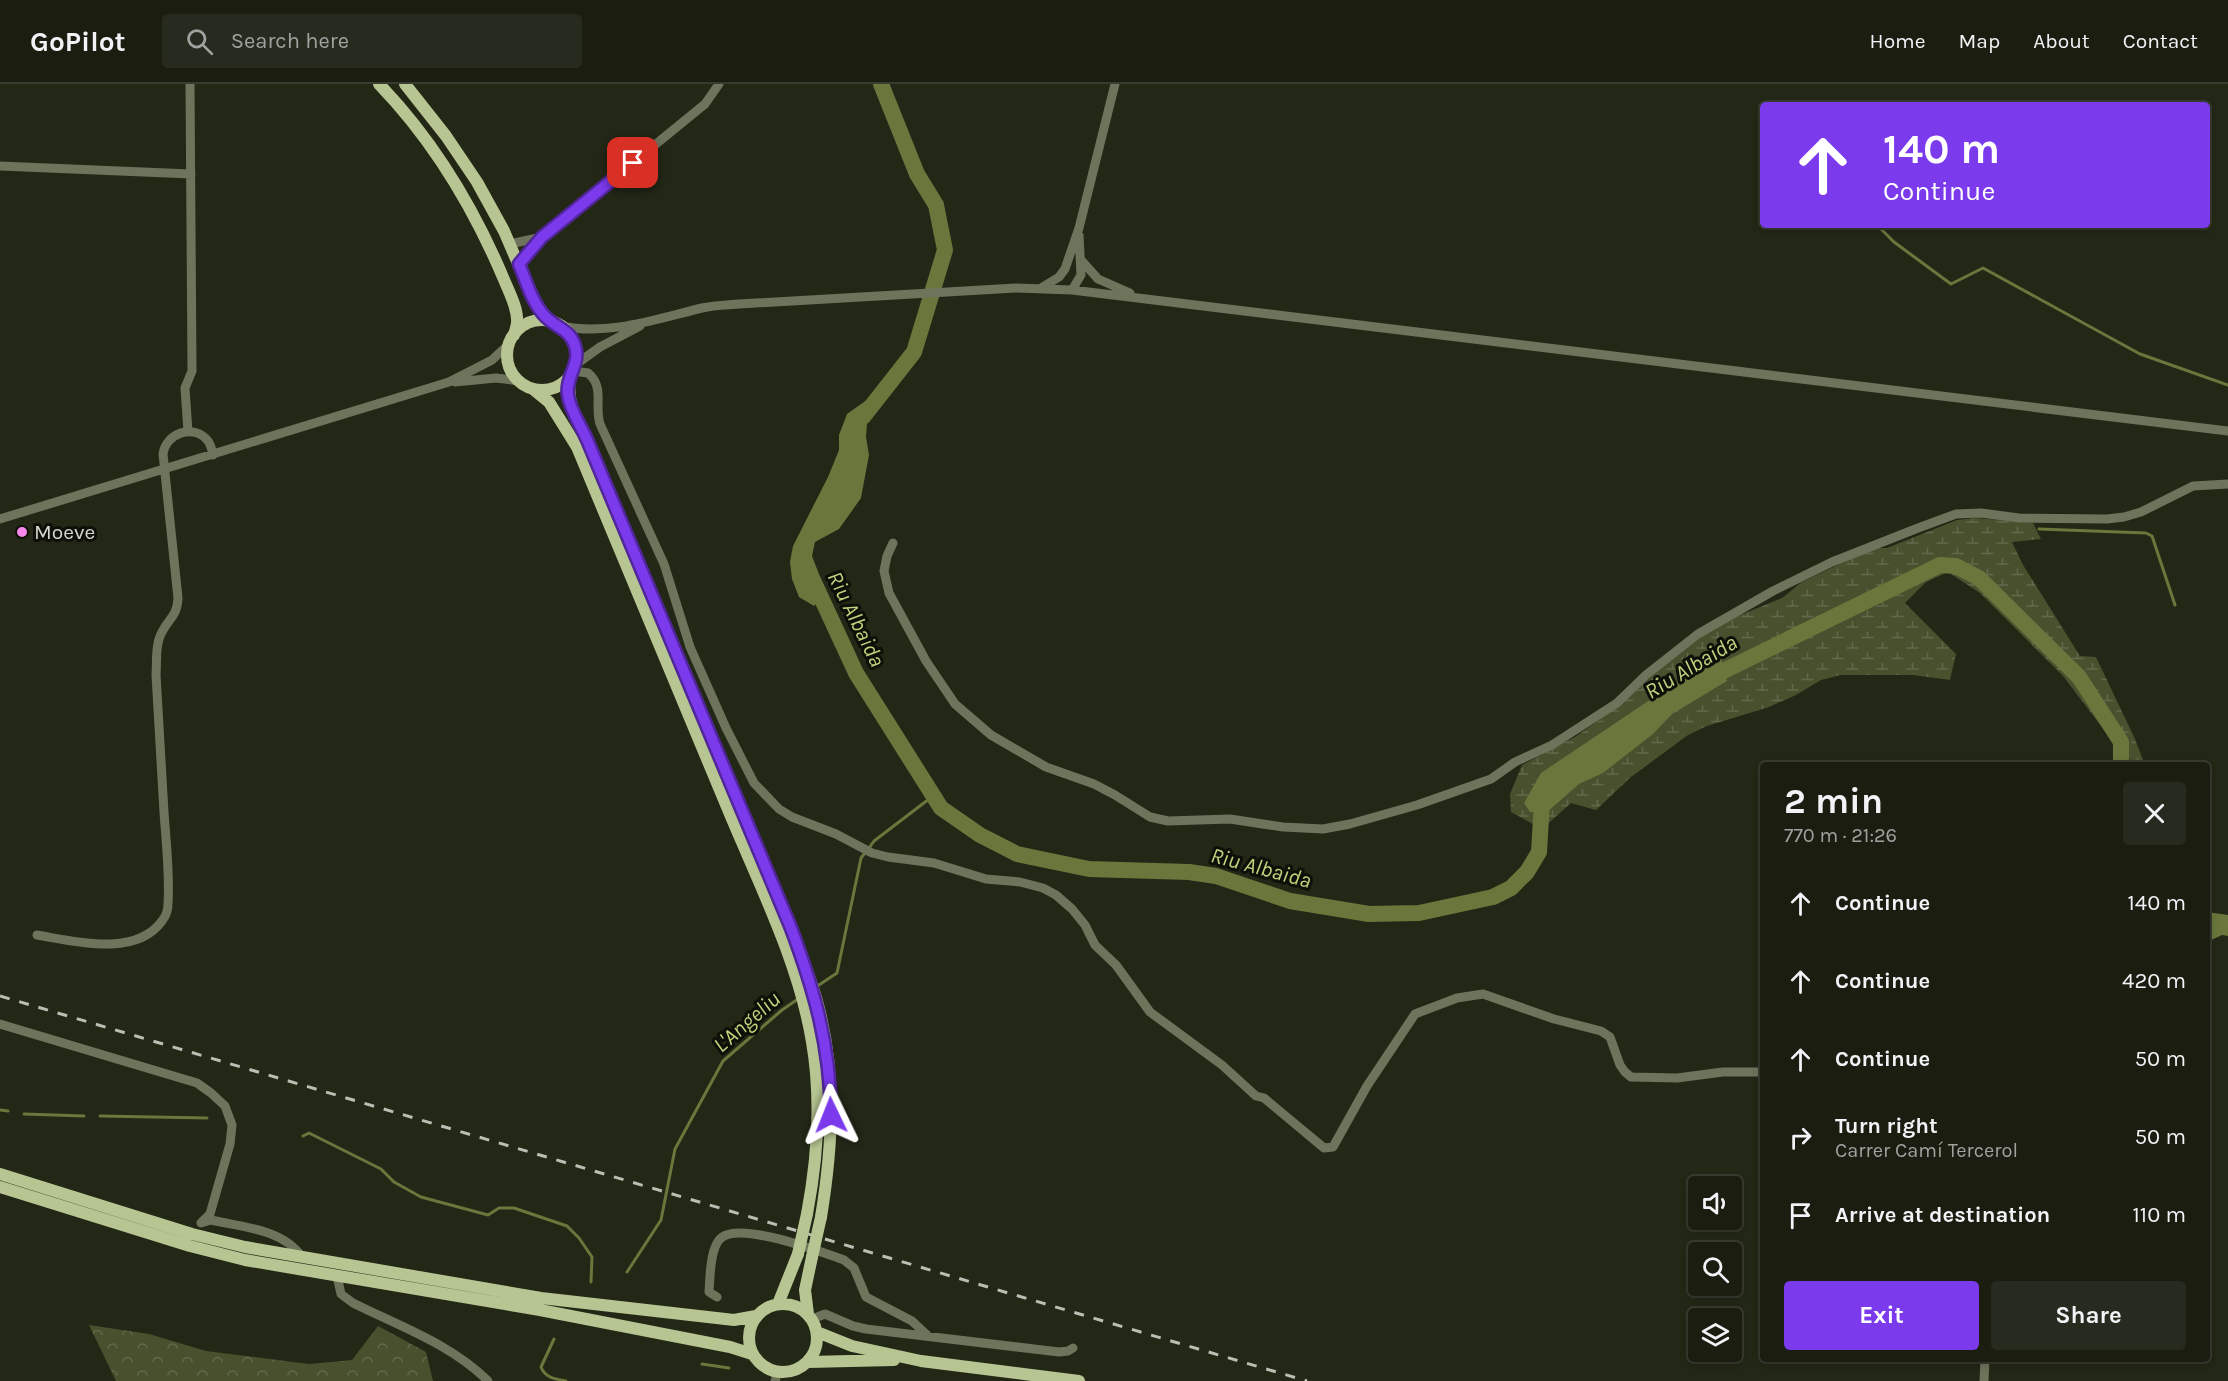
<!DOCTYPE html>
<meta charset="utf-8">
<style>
:root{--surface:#1a1d10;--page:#272a1e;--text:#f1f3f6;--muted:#9fa29f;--line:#383b30;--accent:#7c3aed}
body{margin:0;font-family:Karla,sans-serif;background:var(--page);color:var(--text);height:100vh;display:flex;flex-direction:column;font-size:22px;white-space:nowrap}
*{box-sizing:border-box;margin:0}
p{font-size:20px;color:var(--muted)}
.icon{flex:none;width:33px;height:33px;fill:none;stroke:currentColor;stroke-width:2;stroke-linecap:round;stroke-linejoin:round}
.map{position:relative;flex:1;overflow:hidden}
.panel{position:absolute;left:1760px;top:678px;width:450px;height:600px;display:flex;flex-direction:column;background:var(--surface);border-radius:6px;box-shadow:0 3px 9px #0003,0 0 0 2px var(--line)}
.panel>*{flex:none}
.guide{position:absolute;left:1760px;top:18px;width:450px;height:126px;border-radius:6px;box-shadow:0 3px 9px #0003,0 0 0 2px var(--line);background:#7c3aed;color:#fff;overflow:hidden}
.buttons{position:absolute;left:1688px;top:1092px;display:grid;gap:12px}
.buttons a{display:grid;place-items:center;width:54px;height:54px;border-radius:6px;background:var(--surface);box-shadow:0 3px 9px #0003,0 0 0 2px var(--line);font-size:30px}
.pin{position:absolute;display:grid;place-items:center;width:51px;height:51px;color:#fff;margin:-26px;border-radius:12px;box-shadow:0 3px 9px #0006}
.me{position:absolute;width:66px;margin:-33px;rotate:358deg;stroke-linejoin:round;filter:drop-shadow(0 0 4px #0008)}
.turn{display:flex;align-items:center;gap:21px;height:126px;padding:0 24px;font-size:27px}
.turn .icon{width:78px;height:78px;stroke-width:2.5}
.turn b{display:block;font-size:42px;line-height:51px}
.round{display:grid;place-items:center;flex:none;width:63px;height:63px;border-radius:6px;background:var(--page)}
.overview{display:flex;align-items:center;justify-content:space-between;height:102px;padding:0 24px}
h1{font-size:36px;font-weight:700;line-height:45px}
.action{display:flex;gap:12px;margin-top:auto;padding:12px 24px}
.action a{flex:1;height:69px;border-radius:6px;background:var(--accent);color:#fff;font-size:24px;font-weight:700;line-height:69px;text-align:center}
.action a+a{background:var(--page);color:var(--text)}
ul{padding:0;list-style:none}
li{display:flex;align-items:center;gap:18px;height:78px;padding:0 24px}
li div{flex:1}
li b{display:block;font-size:22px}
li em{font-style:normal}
header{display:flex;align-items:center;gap:36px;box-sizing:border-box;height:84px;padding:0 30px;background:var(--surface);border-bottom:2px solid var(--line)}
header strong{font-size:28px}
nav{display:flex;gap:33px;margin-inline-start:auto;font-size:21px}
.search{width:420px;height:54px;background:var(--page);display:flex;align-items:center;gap:15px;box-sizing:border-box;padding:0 21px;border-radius:6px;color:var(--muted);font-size:22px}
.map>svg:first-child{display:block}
</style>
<header>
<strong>GoPilot</strong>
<div class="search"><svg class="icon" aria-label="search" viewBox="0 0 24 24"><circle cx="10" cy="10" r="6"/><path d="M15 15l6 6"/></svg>Search here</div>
<nav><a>Home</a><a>Map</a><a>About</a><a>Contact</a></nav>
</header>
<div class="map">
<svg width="2228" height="1297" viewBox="0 0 2228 1297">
<defs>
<pattern id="forest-crowns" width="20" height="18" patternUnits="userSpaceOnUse" patternTransform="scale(1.5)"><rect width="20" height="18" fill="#48512e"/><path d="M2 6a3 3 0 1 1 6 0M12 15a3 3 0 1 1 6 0" fill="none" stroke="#62694b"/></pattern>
<pattern id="wetland-marsh" width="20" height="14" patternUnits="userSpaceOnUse" patternTransform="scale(1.5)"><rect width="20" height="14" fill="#48512e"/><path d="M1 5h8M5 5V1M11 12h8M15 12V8" fill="none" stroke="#62694b"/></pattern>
</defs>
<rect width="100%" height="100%" fill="#222716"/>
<path fill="url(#forest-crowns)" d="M89,1241L149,1250L206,1267L309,1280L352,1276L378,1242L426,1268L433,1297H116Z"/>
<path fill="url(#wetland-marsh)" d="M1976,434L2033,439L2041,455L2012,458L2023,481L2080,572L2096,573L2135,655L2145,681L2117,671L2111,655L2063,592L1980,509L1948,488L1926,498L1905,519L1956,570L1950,596L1913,591H1841L1821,596L1796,611L1769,623L1707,642L1688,651L1631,693L1596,726L1571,719L1542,745L1511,728L1510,710L1522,681L1575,653L1609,629L1659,586L1704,551L1736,533L1782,514L1802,498L1854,473L1877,464H1887L1957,436Z"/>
<path fill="#69773c" d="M871,313L878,321L867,339L866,353L869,371L861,414L839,445L815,458L812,472L827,511L814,522L799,513L792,495L790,478L793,462L828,393L839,366V351L847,330Z
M1721,574L1727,597L1672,630L1653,650L1603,689L1579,700L1546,729L1530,728L1524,719L1541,689L1690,589Z
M2207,828L2228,831V852L2222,851L2207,858Z"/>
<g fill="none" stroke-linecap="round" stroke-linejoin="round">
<path stroke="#69773c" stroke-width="3" d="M1877,141L1894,158L1951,200L1983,184L2140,270L2228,301
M2039,445L2146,449L2152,452L2175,521
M869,764L874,757L933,712
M816,903L837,889L861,774L865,769
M0,1026L8,1027
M24,1030L84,1032
M100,1032L207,1034
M303,1052L309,1049L381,1085L394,1098L421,1113L488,1131L499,1124H514L567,1142L579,1154L592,1173L591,1198
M627,1188L661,1136L675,1065L723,977L782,926L798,915
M554,1255L541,1283C545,1294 556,1295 566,1297
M702,1280L729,1284"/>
<path stroke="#69773c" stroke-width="16" d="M863,333L914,268L945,166L936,121L917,90L881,0
M813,496L856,589L941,724L980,751L1017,770L1089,785L1189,788L1216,792L1290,817L1369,830L1419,829L1493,813L1511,804L1527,788L1539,768L1542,718L1546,711
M1705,596L1940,481L1956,482L1979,494L2079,593L2121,658V681"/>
<path stroke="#6d745b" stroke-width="9" d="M0,82L191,90
M510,160L542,153
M1081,176L1098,195L1130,209
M519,180L542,153L705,20L719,0
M1041,204L1059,193L1065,185L1079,144L1115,0
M1072,206L1081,191L1079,151
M561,242C609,252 656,235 702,224C714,221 727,221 739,220L1016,204L1072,206L2228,347
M575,281L600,263L640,242
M573,287L588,289C605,303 594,321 600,340L664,480L690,563L726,644L754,699L779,725L792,733L836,750L872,769L888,773L934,779L986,795L1020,798L1043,804L1056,811L1072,825L1085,841L1095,861L1116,881L1150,928L1222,981L1256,1012L1264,1014L1324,1064L1333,1063L1367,1002L1415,930L1457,914L1483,910L1554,935L1601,947L1610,953L1620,981L1625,988L1631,993L1677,994L1723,988H1762
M455,298L496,294L519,297
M188,348L185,304L192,287L190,0
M0,435L449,298L492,276L509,260
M893,459L887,472L884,487L889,509L926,577L955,620L991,651L1046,683L1094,700L1115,711L1150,733L1168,737L1230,735L1283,743L1323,745L1350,740L1417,721L1491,695L1515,678L1552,661L1617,619L1646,591L1698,550L1773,507L1832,478L1918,444L1956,430L1981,429L2019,434L2107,435L2124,433L2141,428L2193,402L2228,400
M37,851C74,857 135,874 162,837C166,832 168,826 168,820C170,790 166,758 164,728C161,683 159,637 156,591C157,578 155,560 162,548C169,534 177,533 178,514L163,370C166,349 194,339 208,357C211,361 212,366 213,371
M0,940L197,999L211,1009L225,1022L232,1041L230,1060L210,1130L201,1139
M201,1139L211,1136C242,1143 283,1145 302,1173
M337,1192L341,1210L353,1219C399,1242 451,1260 488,1297
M717,1213L709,1208C710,1194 710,1163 721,1154C741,1137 821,1168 844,1176L854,1184L866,1213L912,1237L927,1251
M812,1235L825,1230L853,1242L866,1245L1059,1268L1068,1267L1073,1264
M775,1297L778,1288
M1984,1297L1985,1275"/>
<path stroke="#b6c591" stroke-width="12" d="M379,0C433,56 475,126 505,198C510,210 518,225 517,238C517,242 515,247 514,251
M405,0L446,52L477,98L504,147L535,219L551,238
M507 271a35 35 0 1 1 70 0a35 35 0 1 1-70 0Z
M570,293C566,319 577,335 588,358L791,844C800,867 809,890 816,914C837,986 833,1060 821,1133
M533,305L549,318L577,363C627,483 677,603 727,723C758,798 799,878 812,958C822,1016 818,1072 807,1130
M0,1090L192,1150L245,1163L541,1214L734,1236L756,1232
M0,1103L190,1162L245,1176L540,1226L730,1263L752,1270
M749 1254a34 34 0 1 1 68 0a34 34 0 1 1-68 0Z
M778,1220L798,1170
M808,1230L805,1206L812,1173
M817,1248L852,1262L921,1277L1079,1297
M808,1278L894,1276"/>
<path stroke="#bbbeb3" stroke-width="3" stroke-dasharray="10 10" stroke-linecap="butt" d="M0,912L1307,1297"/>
<path stroke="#b6c591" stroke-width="12" d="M798,1170L807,1130
M812,1173L821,1133"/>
</g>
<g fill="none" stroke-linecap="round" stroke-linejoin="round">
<defs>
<path id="route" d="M633,79L542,153L519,180C526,196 531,216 543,230C553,243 570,244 575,262C581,280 565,293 568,311C570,327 582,343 588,358L791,844C815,908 830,962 831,1031"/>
</defs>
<use href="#route" stroke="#51269a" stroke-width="15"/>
<use href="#route" stroke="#7c3aed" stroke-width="10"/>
</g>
<circle fill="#f788ec" stroke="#0d0f08" stroke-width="2" cx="22" cy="448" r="6"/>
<g text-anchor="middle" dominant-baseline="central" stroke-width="6" stroke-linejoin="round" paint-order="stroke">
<g font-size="21" fill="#d4d7cd" stroke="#0d0f08" text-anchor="start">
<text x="34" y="448">Moeve</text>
</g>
<g font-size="22" font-style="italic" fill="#bdd47d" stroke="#0d0f08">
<text transform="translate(856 535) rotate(64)">Riu Albaida</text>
<text transform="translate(1691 583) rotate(-31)">Riu Albaida</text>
<text transform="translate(1261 784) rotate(15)">Riu Albaida</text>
<text transform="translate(747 938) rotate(-41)">L'Angeliu</text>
</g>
</g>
</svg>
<div class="buttons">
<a><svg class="icon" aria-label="sound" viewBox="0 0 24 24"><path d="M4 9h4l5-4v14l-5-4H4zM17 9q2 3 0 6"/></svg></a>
<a><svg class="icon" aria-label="search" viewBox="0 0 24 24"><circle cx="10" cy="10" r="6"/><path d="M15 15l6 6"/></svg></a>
<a><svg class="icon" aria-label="layers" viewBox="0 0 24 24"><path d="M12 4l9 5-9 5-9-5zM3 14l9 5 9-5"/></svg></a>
</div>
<div class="pin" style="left:633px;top:79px;background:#d93025"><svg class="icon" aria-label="arrive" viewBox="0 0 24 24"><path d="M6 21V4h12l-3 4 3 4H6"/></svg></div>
<svg class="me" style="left:831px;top:1031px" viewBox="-20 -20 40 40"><path d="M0-17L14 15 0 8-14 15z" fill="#7c3aed" stroke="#fff" stroke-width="4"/></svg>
<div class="guide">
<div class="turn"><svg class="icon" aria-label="ahead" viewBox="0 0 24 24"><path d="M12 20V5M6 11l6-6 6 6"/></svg><div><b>140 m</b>Continue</div></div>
</div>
<section class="panel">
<div class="overview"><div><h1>2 min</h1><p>770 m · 21:26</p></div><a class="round"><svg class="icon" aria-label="close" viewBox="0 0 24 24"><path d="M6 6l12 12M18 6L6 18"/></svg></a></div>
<ul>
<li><svg class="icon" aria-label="ahead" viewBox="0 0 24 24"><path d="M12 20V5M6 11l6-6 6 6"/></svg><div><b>Continue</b></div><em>140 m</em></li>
<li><svg class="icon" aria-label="ahead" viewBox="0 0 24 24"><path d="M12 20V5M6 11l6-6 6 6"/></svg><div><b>Continue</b></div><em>420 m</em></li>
<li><svg class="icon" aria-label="ahead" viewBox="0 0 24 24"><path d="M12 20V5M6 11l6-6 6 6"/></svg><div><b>Continue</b></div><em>50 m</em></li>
<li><svg class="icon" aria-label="right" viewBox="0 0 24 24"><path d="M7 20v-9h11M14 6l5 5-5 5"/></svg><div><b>Turn right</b><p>Carrer Camí Tercerol</p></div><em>50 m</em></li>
<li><svg class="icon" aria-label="arrive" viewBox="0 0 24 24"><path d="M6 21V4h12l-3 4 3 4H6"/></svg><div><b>Arrive at destination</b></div><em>110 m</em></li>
</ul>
<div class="action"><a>Exit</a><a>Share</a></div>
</section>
</div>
